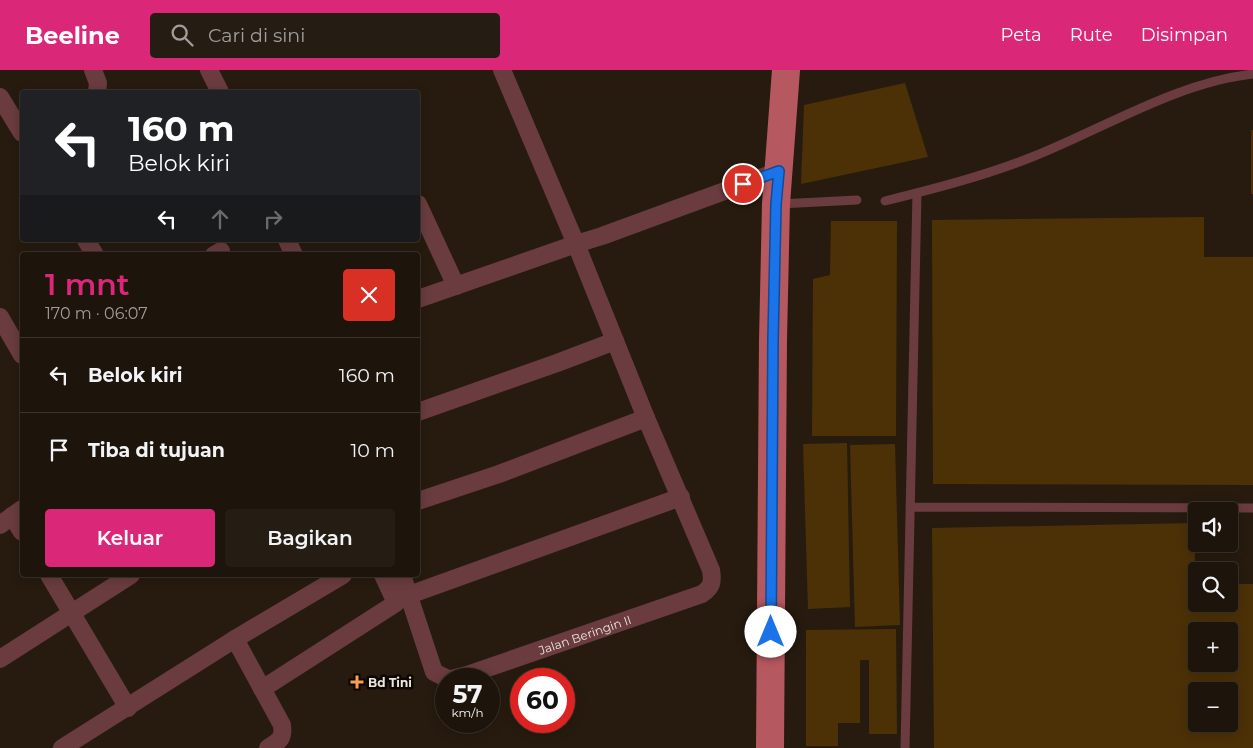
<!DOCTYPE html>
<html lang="id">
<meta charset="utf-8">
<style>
:root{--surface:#1d140b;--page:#251d14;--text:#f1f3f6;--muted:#a09e9d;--line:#3b332c;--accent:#db2777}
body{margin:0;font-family:Montserrat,sans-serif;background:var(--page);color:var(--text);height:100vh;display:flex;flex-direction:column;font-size:19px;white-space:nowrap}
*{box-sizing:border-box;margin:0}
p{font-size:16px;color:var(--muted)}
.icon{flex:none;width:28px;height:28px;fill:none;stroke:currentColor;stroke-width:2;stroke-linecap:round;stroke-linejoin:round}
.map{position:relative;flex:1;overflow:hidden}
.side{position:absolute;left:20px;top:182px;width:400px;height:325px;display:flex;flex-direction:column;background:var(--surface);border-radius:5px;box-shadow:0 2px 12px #0003,0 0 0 1px var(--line)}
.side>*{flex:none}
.hud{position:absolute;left:20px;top:20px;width:400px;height:152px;border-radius:5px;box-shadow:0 2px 12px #0003,0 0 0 1px var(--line);background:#202124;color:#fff;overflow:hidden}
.fabs{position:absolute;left:1188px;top:432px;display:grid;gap:10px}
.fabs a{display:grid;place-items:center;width:50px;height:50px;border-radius:5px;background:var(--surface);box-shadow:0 2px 12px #0003,0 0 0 1px var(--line);font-size:25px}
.speed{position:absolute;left:435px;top:598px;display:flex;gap:10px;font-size:25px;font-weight:700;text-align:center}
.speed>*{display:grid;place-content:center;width:65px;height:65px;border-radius:50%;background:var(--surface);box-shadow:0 2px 12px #0003,0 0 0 1px var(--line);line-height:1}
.speed small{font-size:12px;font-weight:400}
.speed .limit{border:8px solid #d22;background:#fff;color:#111}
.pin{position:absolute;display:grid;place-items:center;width:42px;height:42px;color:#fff;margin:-21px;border:2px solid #fff;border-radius:50%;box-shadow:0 1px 5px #0007}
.me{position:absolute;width:55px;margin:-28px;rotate:0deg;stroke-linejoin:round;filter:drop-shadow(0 0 4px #0008)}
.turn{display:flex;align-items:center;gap:18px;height:105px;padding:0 25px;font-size:22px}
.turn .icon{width:65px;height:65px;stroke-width:2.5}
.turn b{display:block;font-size:35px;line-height:42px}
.lanes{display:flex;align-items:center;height:48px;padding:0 25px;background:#0003;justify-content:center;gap:25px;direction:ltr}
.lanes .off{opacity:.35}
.round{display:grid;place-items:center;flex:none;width:52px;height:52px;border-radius:5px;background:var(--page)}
.head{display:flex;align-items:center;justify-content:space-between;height:85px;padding:0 25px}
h1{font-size:30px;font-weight:600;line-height:38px;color:var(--accent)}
.cta{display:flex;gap:10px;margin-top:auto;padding:10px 25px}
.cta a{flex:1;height:58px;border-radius:5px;background:var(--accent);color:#fff;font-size:20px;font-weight:600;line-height:58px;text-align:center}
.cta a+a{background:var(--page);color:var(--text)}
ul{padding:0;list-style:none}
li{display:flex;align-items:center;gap:15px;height:75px;padding:0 25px;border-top:1px solid var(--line)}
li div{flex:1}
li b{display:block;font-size:19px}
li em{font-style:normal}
header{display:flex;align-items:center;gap:30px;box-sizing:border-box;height:70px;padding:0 25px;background:var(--accent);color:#fff}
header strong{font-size:24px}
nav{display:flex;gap:28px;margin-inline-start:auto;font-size:18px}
.search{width:350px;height:45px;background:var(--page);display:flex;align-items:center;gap:12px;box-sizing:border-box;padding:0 18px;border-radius:5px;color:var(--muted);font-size:19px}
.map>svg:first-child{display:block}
</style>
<header>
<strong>Beeline</strong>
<div class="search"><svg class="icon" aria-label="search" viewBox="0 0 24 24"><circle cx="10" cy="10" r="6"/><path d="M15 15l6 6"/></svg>Cari di sini</div>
<nav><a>Peta</a><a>Rute</a><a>Disimpan</a></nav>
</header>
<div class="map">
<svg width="1253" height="678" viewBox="0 0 1253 678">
<rect width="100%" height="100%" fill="#271b0f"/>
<path fill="#4c3107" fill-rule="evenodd" d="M905,13L928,87L801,114L804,35Z
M1251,60H1253V124H1251Z
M1204,147V187H1253V415L933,414L932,150Z
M831,151H897L896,366H812L813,209L830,205Z
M847,373L850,537L808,539L803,374Z
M895,374L900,555L855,557L850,375Z
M1194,453L1196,534H1229V514H1253V678H934L932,458ZM1196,561H1229V594H1196ZM1196,621H1229V654H1196Z
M896,559L897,664H869V590H860V653H838V676H806V560Z"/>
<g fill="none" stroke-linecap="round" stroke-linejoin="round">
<path stroke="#6a3c3f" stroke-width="9" d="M885,131C937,118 988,105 1037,85C1106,57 1179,12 1253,4
M779,134L857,130
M910,437L1253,438
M905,678L917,123"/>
<g stroke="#6a3c3f" stroke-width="18">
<path d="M93,0L98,13L97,22"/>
<path d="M209,0L220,22"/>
<path d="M0,27L22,63"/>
<path d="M418,134L456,216"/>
<path d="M86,170L95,185"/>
<path d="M287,170L294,185"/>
<path d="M214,185L221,181"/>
<path d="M418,229L576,174L602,166L779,101"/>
<path d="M0,247L22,285"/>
<path d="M418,342L557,293L615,271"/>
<path d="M418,431L499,404L646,348"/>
<path d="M12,446L22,462"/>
<path d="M0,455L22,439"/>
<path d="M49,505L128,638"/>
<path d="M402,505L434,602L448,609"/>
<path d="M409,525L681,427"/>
<path d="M235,569L282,655C284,669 279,671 268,678"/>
<path d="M0,589L131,505"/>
<path id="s1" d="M451,609L467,605L702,524C712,517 713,512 711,500L646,348L576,174L502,0"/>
<path d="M262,619L396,533L383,505"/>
<path d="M62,678L235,569L343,505"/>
</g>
<path stroke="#b6585f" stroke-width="28" d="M770,678L773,270L776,134L786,0"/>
</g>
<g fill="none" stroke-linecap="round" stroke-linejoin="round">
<defs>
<path id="route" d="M743,114L779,101L776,134L773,270L771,562"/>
</defs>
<use href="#route" stroke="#114b97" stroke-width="12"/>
<use href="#route" stroke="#1a73e8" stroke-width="9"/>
</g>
<path fill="#fb9e51" stroke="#0c0703" stroke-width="2" d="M354.5 604.5h5v5h5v5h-5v5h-5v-5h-5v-5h5z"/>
<g text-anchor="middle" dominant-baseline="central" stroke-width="5" stroke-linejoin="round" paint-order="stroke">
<g font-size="12" fill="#ede4dc" stroke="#0c0703">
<text stroke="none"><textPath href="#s1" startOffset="141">Jalan Beringin II</textPath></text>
</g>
<g font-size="12" font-weight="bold" fill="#ede4dc" stroke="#0c0703" text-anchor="start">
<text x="368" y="612">Bd Tini</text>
</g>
</g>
</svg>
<div class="fabs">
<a><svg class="icon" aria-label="sound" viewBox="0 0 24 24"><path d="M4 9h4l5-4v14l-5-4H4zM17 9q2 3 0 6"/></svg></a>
<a><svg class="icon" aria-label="search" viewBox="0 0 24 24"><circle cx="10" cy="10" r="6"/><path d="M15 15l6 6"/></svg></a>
<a>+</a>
<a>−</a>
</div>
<div class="speed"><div>57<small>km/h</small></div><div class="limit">60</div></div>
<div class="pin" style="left:743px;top:114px;background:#d93025"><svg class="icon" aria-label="arrive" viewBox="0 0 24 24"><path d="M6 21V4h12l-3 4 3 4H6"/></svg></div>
<svg class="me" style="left:771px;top:562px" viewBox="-20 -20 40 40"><circle r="19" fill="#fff"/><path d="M0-13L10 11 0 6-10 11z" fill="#1a73e8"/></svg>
<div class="hud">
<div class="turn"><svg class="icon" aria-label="left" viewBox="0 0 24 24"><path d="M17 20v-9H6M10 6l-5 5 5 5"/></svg><div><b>160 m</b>Belok kiri</div></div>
<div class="lanes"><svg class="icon" aria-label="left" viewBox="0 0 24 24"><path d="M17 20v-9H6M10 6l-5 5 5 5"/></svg><svg class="icon off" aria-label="ahead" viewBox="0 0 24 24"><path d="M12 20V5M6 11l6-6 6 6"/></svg><svg class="icon off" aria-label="right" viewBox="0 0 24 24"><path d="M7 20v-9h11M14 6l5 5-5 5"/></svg></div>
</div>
<section class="side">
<div class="head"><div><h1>1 mnt</h1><p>170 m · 06:07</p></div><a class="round" style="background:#d93025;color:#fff"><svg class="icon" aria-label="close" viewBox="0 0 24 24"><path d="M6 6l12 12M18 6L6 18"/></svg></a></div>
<ul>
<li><svg class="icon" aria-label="left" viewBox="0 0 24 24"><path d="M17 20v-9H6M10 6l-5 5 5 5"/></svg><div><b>Belok kiri</b></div><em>160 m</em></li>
<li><svg class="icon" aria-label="arrive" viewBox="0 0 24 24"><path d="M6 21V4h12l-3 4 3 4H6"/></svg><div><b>Tiba di tujuan</b></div><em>10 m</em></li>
</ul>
<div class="cta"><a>Keluar</a><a>Bagikan</a></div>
</section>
</div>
